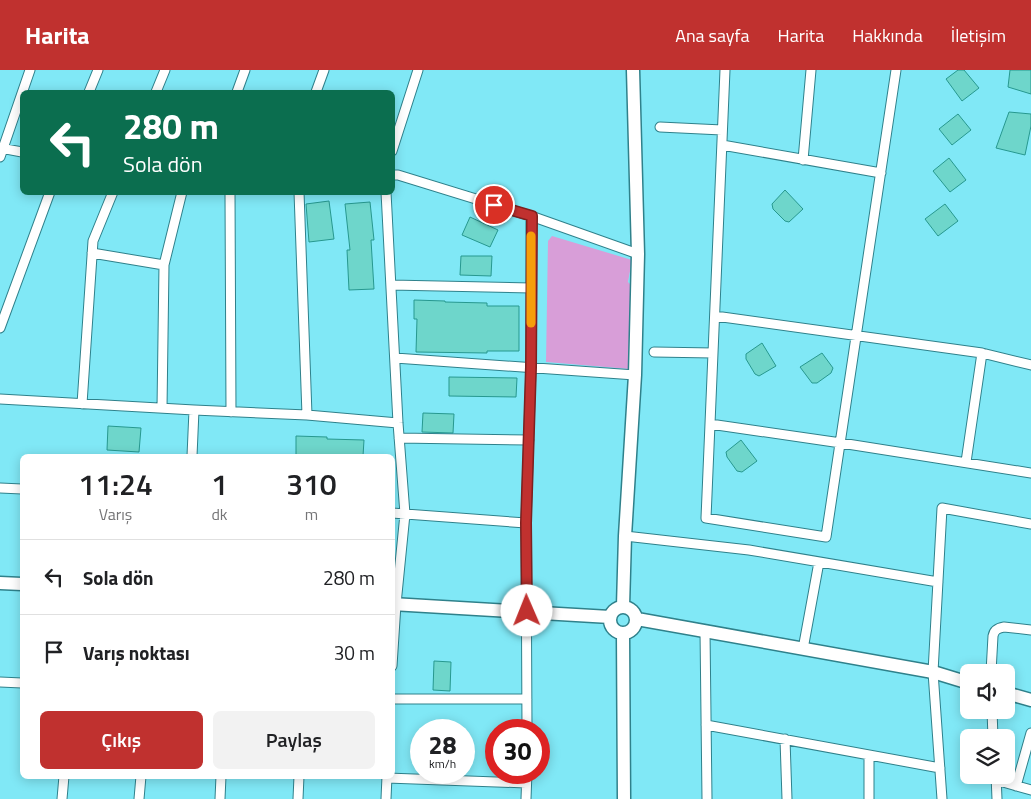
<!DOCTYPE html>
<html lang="tr">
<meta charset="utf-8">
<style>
:root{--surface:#fff;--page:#f2f2f2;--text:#202124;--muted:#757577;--line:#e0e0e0;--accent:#c0312f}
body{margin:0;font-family:"Titillium Web",sans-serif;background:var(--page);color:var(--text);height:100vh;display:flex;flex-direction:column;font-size:19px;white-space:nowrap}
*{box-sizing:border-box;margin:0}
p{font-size:16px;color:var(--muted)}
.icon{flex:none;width:28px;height:28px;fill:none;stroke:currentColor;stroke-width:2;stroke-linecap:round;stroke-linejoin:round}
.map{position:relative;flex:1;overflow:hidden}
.drawer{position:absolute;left:20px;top:384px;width:375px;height:325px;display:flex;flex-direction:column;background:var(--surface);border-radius:8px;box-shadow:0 2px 12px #0003}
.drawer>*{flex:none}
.top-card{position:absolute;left:20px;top:20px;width:375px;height:105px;border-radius:8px;box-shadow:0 2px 12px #0003;background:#0b6e4f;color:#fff;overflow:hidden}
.buttons{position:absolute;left:960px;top:594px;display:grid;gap:10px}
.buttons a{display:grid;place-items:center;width:55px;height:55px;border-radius:8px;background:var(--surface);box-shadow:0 2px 12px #0003;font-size:25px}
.speed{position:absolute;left:410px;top:649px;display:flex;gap:10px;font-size:25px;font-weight:700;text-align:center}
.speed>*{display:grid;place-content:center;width:65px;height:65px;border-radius:50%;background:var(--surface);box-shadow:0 2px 12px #0003;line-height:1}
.speed small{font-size:12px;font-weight:400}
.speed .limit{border:8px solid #d22;background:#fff;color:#111}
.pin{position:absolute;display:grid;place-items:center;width:42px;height:42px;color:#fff;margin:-21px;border:2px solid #fff;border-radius:50%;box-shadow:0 1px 5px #0007}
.me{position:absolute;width:55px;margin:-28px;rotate:359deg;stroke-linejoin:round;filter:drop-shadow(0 0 4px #0008)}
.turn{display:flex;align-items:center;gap:18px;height:105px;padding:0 20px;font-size:22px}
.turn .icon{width:65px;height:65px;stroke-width:2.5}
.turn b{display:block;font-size:35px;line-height:42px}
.eta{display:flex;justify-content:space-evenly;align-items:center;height:85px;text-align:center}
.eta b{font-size:30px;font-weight:600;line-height:35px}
.action{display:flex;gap:10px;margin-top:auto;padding:10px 20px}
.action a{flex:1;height:58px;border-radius:8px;background:var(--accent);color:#fff;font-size:20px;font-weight:600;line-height:58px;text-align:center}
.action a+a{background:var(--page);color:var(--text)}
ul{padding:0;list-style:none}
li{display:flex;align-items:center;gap:15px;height:75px;padding:0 20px;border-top:1px solid var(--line)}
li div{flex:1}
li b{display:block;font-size:19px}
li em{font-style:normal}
header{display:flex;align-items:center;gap:30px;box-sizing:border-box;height:70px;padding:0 25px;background:var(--accent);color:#fff}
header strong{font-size:24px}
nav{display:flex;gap:28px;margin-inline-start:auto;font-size:18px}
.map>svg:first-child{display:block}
</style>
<header>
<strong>Harita</strong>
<nav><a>Ana sayfa</a><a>Harita</a><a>Hakkında</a><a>İletişim</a></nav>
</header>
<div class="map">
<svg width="1031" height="729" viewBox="0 0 1031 729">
<rect width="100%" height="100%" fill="#80e8f6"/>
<path fill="#d89ed8" d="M552,166L632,190L628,212L633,217L629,299L546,292L548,171Z"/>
<path fill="#6ed6cb" stroke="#27988f" d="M958,0H964L979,18L962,31L946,9Z
M1010,0H1031V24L1008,17Z
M1009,42L1031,44V56L1025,85L996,78Z
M958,44L971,60L952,75L939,59Z
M949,88L966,110L950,122L933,101Z
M785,120L803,139L789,152L785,151L773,139L772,134Z
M329,131L334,169L309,172L306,134Z
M370,132L374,170H371L374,219L349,220L347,180H350L345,134Z
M945,134L958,151L938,166L925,149Z
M470,147L498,160L490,177L462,165Z
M461,186H492L491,206L460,205Z
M414,230L445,231V232L487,233V236H519V281H487V283L416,282L417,249H414Z
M762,273L776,296L759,306L755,304L746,289V284Z
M822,283L833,298L831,303L817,313H812L800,297Z
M449,307L517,308L516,327L449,326Z
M423,343L454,344L453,363L422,362Z
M108,356L141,358L139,382L107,380Z
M296,366L327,367V369L364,370L363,386L296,385Z
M741,370L757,391L742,402L737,401L727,387L726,382Z
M434,591L451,592L450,621L433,620Z"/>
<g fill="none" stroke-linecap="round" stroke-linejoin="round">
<defs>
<path id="street" d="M725,0L706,448L826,467L896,0
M89,22L98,0
M156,22L165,0
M237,22L245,0
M316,22L324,0
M660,57L722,60
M722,75L881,103
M0,78L22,82
M392,81L418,0
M0,87L30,0
M803,90L811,0
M392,105H398L531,146L638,184
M230,122L231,342
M299,122L307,345
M386,122L398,353L405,444L396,534L392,596
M92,183L164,195
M391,215L531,218
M715,246L982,283L1031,295
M0,258L50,122
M654,282L713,283
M395,288L635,305
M0,329L194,340L307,345L398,353
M82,334L93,171L113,122
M162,338L164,195L182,122
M710,354L841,373L1031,403
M399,368L529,370
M192,386L194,340
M966,392L982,283
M0,418L22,419
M392,443L526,453
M625,466L749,480L938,512
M705,561L707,729
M803,579L819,492
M991,602L993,566C994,560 998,558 1004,557L1031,560
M0,612L22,613
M392,629H527
M992,640L993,668
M706,655L940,698
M527,660L526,453L531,297V146
M785,669L787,729
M869,685V729
M996,705L997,729
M387,708L526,713
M996,710L1031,720
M1016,716L1031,663
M62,729L64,706
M139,729L141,706
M220,729L221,706
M298,729L299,706
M386,729L387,706
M526,729L527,702
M942,729L933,602L942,438L1031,454"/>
<path id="secondary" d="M0,513L22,514
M392,534L610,547
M623,536L625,466L635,305L638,184L633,0
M610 550a13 13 0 1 1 26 0a13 13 0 1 1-26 0Z
M637,549L933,602L969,613
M623,563L624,729
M1006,623L1031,630"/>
</defs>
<use href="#street" stroke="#2f818b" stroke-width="11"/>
<use href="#secondary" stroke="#2f818b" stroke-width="15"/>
<use href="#street" stroke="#fff" stroke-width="9"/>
<use href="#secondary" stroke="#fff" stroke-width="12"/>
</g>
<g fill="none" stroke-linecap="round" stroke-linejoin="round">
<defs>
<path id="route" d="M494,135L532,146L531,297L526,453L527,541"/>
</defs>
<use href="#route" stroke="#7d201f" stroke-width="12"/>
<use href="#route" stroke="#c0312f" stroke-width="9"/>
<path stroke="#f59e0b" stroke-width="9" d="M531,253V166"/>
</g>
</svg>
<div class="buttons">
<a><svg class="icon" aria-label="sound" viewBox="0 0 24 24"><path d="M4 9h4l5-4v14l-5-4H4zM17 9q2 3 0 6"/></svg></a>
<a><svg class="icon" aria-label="layers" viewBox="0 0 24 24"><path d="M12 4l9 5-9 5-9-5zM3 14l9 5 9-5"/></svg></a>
</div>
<div class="speed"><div>28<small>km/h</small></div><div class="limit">30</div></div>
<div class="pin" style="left:494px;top:135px;background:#d93025"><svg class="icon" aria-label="arrive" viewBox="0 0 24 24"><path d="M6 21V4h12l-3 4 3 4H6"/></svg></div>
<svg class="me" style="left:527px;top:541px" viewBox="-20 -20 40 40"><circle r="19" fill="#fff"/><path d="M0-13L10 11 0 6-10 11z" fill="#c0312f"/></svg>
<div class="top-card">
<div class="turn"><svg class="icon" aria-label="left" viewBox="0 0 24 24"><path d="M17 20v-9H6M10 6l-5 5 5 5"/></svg><div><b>280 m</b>Sola dön</div></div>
</div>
<section class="drawer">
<div class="eta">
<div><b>11:24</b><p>Varış</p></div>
<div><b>1</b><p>dk</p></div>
<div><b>310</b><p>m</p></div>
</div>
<ul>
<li><svg class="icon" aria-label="left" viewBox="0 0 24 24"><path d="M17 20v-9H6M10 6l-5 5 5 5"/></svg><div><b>Sola dön</b></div><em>280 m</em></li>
<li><svg class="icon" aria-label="arrive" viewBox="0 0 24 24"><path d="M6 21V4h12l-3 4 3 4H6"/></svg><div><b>Varış noktası</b></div><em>30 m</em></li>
</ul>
<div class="action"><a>Çıkış</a><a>Paylaş</a></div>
</section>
</div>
